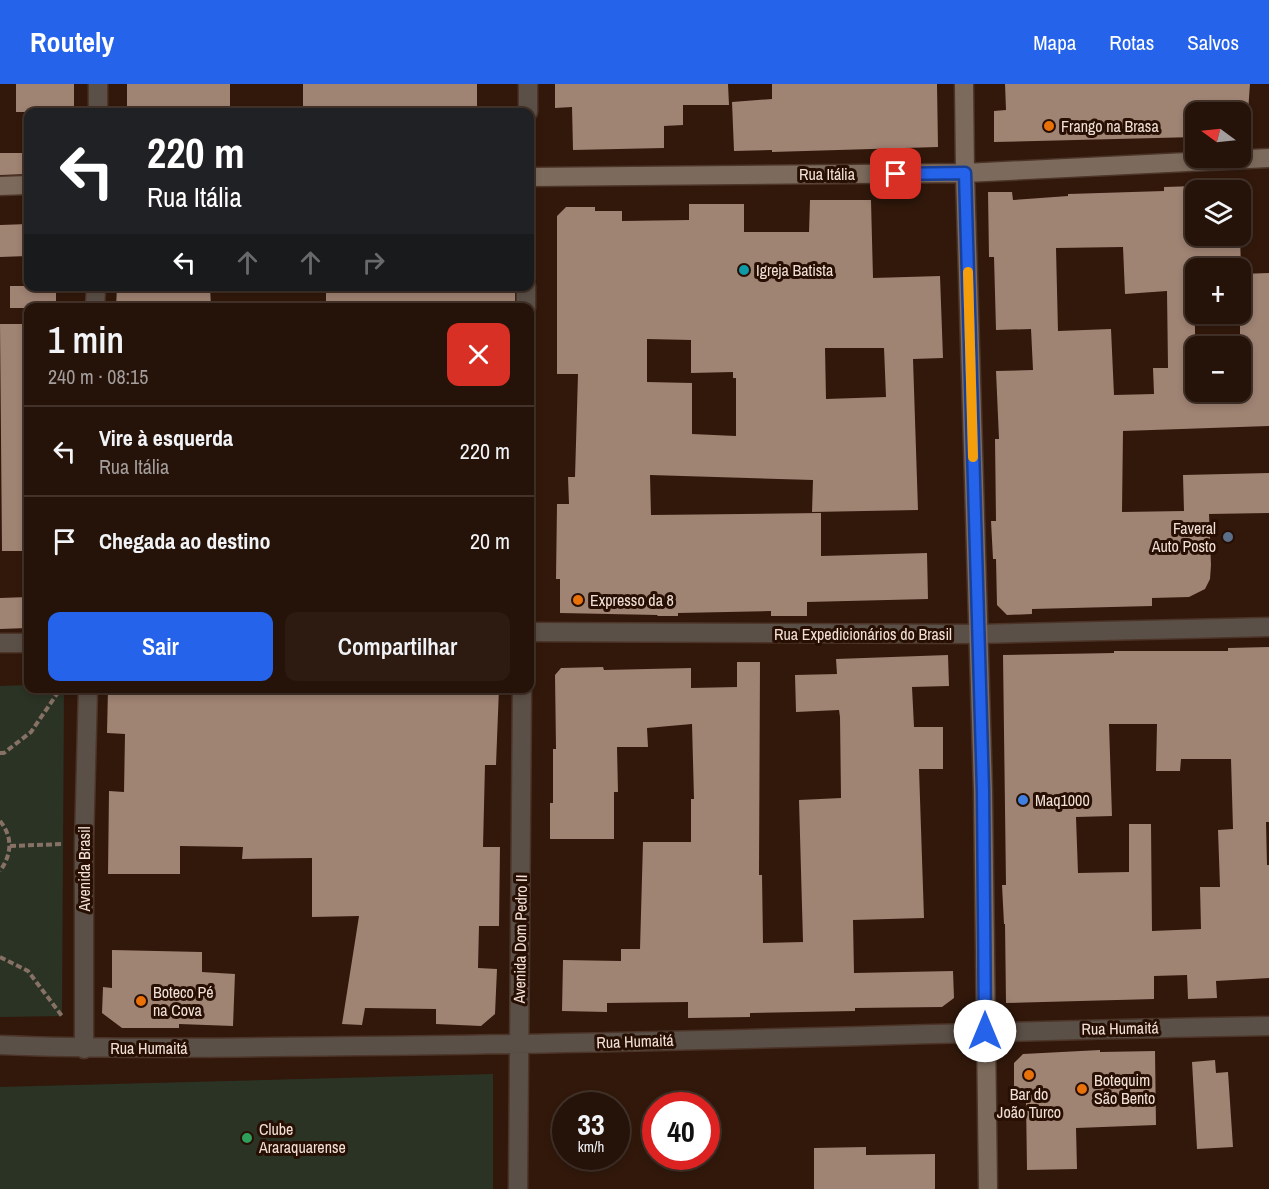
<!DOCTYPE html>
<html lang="pt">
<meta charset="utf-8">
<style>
:root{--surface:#251208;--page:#2d1b12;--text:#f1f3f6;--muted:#a39e9c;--line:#423229;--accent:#2563eb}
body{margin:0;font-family:"Archivo Narrow",sans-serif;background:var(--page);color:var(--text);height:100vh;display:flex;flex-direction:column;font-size:22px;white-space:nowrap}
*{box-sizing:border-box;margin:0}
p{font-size:20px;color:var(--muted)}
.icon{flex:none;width:33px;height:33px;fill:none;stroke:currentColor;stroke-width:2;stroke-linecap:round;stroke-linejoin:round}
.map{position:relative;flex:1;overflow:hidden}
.panel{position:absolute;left:24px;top:219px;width:510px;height:390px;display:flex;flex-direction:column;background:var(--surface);border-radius:12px;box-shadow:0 3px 9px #0003,0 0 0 2px var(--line)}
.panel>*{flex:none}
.banner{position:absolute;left:24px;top:24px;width:510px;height:183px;border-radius:12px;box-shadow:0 3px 9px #0003,0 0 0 2px var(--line);background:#202124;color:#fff;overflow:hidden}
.needle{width:39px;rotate:285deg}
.tools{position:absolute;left:1185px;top:18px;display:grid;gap:12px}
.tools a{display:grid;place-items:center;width:66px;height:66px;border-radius:12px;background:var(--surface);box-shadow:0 3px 9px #0003,0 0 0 2px var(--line);font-size:30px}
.speed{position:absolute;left:552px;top:1008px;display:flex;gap:12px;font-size:30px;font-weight:700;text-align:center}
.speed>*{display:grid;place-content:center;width:78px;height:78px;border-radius:50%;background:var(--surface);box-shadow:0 3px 9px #0003,0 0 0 2px var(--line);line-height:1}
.speed small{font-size:15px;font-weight:400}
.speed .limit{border:9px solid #d22;background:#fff;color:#111}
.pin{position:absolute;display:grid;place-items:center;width:51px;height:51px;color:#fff;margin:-26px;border-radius:12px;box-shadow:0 3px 9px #0006}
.me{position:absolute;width:66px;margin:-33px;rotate:0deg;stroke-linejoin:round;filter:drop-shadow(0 0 4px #0008)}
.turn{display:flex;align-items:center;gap:21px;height:126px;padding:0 24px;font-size:27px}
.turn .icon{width:78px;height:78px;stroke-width:2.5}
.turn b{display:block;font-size:42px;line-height:51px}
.lanes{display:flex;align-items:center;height:57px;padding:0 24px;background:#0003;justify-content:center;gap:30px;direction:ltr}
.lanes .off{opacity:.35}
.round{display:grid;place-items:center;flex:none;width:63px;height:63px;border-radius:12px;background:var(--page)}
.head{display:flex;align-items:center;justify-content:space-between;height:102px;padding:0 24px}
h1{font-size:36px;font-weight:600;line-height:45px}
.primary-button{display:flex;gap:12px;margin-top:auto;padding:12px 24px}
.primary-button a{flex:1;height:69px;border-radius:12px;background:var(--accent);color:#fff;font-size:24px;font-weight:600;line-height:69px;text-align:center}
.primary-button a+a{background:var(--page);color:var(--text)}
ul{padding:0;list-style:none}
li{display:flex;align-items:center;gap:18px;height:90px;padding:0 24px;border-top:2px solid var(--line)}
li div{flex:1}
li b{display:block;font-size:22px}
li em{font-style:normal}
header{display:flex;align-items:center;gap:36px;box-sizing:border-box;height:84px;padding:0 30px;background:var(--accent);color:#fff}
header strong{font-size:28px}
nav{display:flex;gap:33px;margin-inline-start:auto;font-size:21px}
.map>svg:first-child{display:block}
</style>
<header>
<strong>Routely</strong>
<nav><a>Mapa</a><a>Rotas</a><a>Salvos</a></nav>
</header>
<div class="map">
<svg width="1269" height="1105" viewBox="0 0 1269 1105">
<rect width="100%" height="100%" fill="#31180b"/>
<path fill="#2b3325" d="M28,601V604L64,605L62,932L0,933V602Z
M493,990V1105H0V1003Z"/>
<path fill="#9f8373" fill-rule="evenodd" d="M16,0H74V28H16Z
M127,0H230V28H127Z
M303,0H477V28H303Z
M555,0H728L729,21H683V41L664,42V64L573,66L572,23L555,24Z
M772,0H937L938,63L772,68V66L734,67L732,18L772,15Z
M1005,0H1250L1248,28H1196V53L994,58V27L1006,26Z
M0,69H28V90L0,91Z
M1196,102V152H1240L1241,184H1194L1196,308H1240V190L1269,189V342L1123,347L1122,428L1184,427L1183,391L1269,389V429L1209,430L1211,481L1210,495L1205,505L1189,513L1152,514V522L1032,525V530L1007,531L997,521L996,475H993L991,437H996L995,355H999L996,287L1033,286L1031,245L996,246L994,173H989L988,108H1012L1013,116L1068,112V110L1164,107V103ZM1123,163L1125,210L1167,207L1168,284H1153L1154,310L1114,311L1111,245L1058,247L1056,164Z
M810,116H871L873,194L940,192L943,274L913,275L918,426L812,428L813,396L650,391L651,431L821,429V472L927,469L928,515L807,518V532H771V527L678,529V532H658L657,531L560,529V495H556L557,420H569L568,393H575L578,290H557V132L566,123H595V127H622V137L689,136V120H744V148H809ZM647,255L691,256V289L733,288V294H736V352L692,350V299L647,298ZM825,264H884L886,313L826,315Z
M28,140V172L0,173V141Z
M10,202H56V224H10Z
M117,202H210L211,224H116Z
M326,202H515V221L466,224H326Z
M0,240H28V467H2Z
M28,513V544L0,545V514Z
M1269,563V738H1266L1267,781H1269V894L1216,897L1217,914L1188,915L1187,891L1154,892V915L1006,919L1005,840H1004L1002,801H1006L1003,571L1114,569V567H1228V564ZM1109,640H1157L1156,687H1180L1181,675H1231L1233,745L1218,746L1220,803H1200L1201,845L1152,847L1151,740H1129V788L1078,789L1076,733L1112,732Z
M948,571L949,602L912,603L914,643H943V685H919L924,834L853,836L854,889L953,887L954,914L942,923L855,924V927L750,929V933L688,934V918L607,919V928L562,927L563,876L621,877V865H640L643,758H691V715H694L692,640L647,644L648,663H617L618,708H614V755H550V719H553V665H556L555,591L561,584L603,583L604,586L691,584V604L737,603V578H760L759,791H762L763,859L803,858L799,716L841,714L840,633L839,626L796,628L795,591L837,590L836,575Z
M108,604H499L496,681H485L483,763H500L499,842H479L478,884L497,885L495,930L481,942L436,940V925L365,924L362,941L342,940L359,832L312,833V774L242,775L243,763L180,762V790H108L109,707L124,708L125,650L107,649Z
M112,866L202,868V888L235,890L233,942L179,940V944H122L102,929L103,903L112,904Z
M1100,966V968L1155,967L1156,1041L1076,1044L1077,1085L1027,1086L1026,1016H1014V979L1023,970Z
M1215,976L1216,989L1228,988L1233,1063L1197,1065L1192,978Z
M866,1063V1071L935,1070V1105H814V1064Z"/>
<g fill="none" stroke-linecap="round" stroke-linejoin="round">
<defs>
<path id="street" d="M98,28V0
M528,28V0
M95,224L96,202
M526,224V202
M530,548L978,550L1269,543
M0,559H28
M0,961C121,966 242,963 363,962C665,960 967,947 1269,942
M84,965V760L88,604
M518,1105L522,604"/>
<path id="secondary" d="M964,0L965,89L983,707L988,1105
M530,93L965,89L1269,74
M0,102L28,101"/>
</defs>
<use href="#street" stroke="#4c3428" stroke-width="21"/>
<use href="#secondary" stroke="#4c3428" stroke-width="21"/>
<path stroke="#877165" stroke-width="4" stroke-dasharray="6 3" stroke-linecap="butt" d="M0,669H4L31,648L61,604
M0,737C13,753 12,770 0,787
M10,762L63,760
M0,873L28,887L62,932"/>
<use href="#street" stroke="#5b5047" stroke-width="18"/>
<use href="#secondary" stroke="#7c6b5c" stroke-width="18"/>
</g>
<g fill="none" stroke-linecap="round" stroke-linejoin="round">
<defs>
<path id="route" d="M896,90L965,89L983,707L985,947"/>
</defs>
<use href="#route" stroke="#184099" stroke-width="15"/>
<use href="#route" stroke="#2563eb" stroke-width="10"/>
<path stroke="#f59e0b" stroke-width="10" d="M968,188L973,373"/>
</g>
<g fill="#e8710a" stroke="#270f03" stroke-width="2">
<circle cx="1049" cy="42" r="6"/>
<circle cx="578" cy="516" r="6"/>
<circle cx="141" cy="917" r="6"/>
<circle cx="1029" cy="991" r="6"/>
<circle cx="1082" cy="1005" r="6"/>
</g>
<circle fill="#0f9aa8" stroke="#270f03" stroke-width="2" cx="744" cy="186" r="6"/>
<circle fill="#5c6f8a" stroke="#270f03" stroke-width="2" cx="1228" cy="453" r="6"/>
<circle fill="#3f7fe0" stroke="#270f03" stroke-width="2" cx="1023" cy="716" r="6"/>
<circle fill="#2e9e5b" stroke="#270f03" stroke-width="2" cx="247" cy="1054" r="6"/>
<g text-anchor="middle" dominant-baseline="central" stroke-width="6" stroke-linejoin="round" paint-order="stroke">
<g font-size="16" fill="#f2e0d7" stroke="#270f03" text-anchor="start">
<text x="1061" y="42">Frango na Brasa</text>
<text x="756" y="186">Igreja Batista</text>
<text x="1216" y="444" text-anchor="end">Faveral<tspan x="1216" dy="18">Auto Posto</tspan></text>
<text x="590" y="516">Expresso da 8</text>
<text x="1035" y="716">Maq1000</text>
<text x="153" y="908">Boteco Pé<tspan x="153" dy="18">na Cova</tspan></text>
<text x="1094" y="996">Botequim<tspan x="1094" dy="18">São Bento</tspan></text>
<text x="1029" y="1010" text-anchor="middle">Bar do<tspan x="1029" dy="18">João Turco</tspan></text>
<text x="259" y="1045">Clube<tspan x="259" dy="18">Araraquarense</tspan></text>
</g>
<g font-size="16" fill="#f2e0d7" stroke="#270f03">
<text x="827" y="90">Rua Itália</text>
<text x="863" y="550">Rua Expedicionários do Brasil</text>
<text transform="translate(84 785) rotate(-90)">Avenida Brasil</text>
<text transform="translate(520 855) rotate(-89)">Avenida Dom Pedro II</text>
<text transform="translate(1120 944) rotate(-1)">Rua Humaitá</text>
<text transform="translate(635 957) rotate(-2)">Rua Humaitá</text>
<text x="149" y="964">Rua Humaitá</text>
</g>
</g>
</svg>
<div class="tools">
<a><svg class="needle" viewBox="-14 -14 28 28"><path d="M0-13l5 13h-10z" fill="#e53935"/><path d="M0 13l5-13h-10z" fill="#a39e9c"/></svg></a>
<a><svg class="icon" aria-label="layers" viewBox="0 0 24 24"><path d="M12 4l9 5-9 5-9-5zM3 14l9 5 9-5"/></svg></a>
<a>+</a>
<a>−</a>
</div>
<div class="speed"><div>33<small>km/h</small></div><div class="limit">40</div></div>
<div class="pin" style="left:896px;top:90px;background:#d93025"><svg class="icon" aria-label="arrive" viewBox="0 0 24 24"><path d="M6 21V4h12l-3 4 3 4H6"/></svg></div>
<svg class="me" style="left:985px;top:947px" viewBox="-20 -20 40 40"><circle r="19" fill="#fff"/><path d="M0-13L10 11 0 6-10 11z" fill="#2563eb"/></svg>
<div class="banner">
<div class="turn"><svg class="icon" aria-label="left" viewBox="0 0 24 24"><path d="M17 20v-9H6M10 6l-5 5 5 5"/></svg><div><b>220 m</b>Rua Itália</div></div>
<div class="lanes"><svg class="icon" aria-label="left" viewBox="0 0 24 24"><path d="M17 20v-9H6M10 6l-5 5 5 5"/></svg><svg class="icon off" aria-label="ahead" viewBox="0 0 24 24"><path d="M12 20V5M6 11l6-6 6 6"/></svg><svg class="icon off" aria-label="ahead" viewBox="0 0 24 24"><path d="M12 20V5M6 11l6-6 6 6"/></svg><svg class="icon off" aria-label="right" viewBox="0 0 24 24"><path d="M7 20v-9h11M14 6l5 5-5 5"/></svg></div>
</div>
<section class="panel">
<div class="head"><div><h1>1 min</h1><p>240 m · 08:15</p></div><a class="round" style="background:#d93025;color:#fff"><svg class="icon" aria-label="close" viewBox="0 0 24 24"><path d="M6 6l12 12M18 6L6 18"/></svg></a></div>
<ul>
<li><svg class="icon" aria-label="left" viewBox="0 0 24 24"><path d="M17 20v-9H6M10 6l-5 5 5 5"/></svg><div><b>Vire à esquerda</b><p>Rua Itália</p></div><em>220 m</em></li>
<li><svg class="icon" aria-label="arrive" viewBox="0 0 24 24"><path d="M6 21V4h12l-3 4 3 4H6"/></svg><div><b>Chegada ao destino</b></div><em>20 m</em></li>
</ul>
<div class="primary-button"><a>Sair</a><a>Compartilhar</a></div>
</section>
</div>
